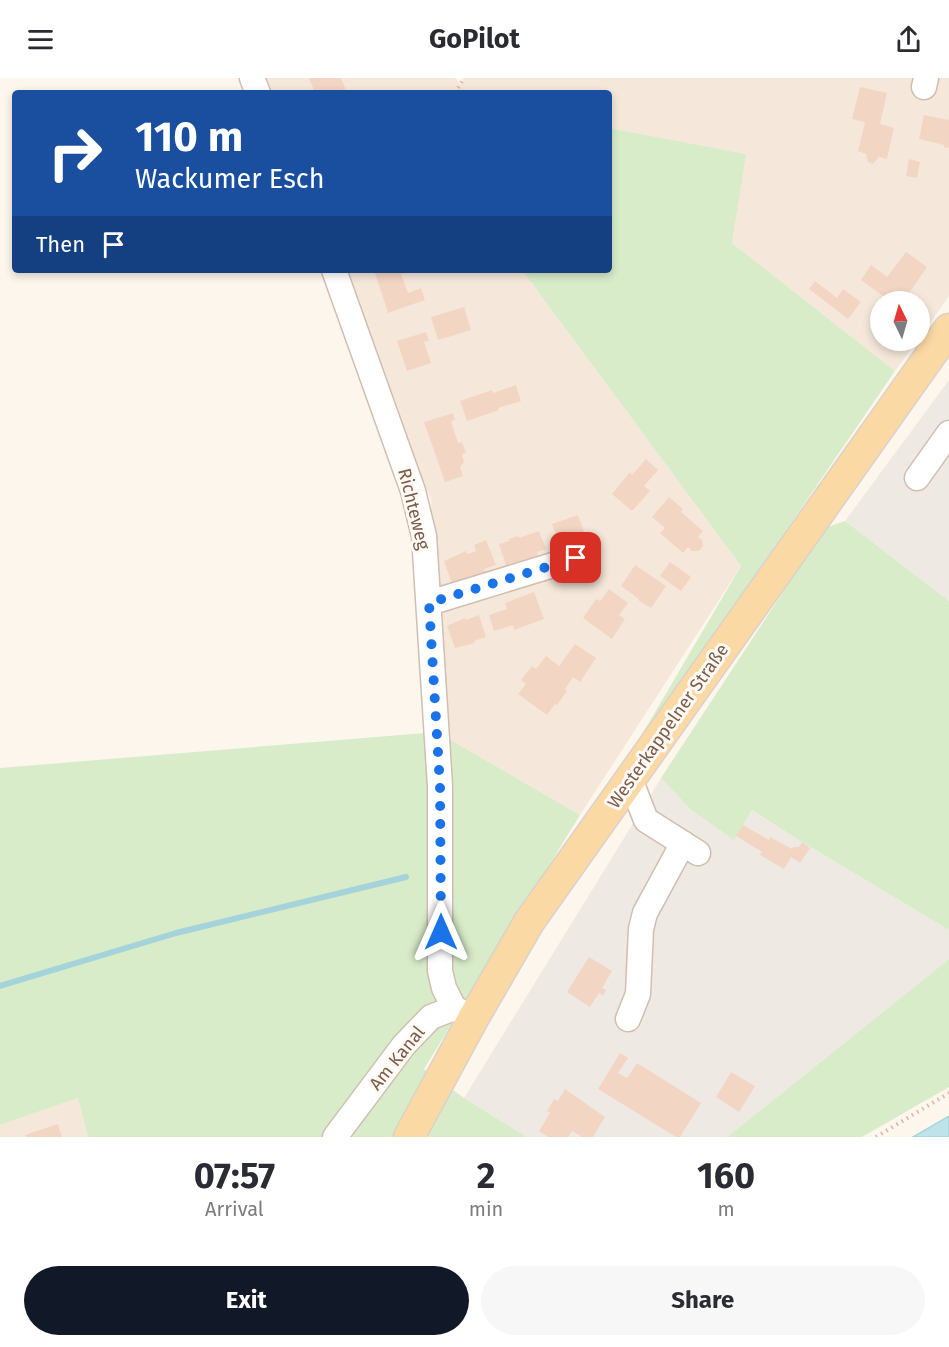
<!DOCTYPE html>
<meta charset="utf-8">
<style>
:root{--surface:#fff;--page:#f7f7f7;--text:#2b2b33;--muted:#7c7c81;--accent:#111827}
body{margin:0;font-family:"Fira Sans",sans-serif;background:var(--page);color:var(--text);height:100vh;display:flex;flex-direction:column;font-size:22px;white-space:nowrap}
*{box-sizing:border-box;margin:0}
p{font-size:20px;color:var(--muted)}
.icon{flex:none;width:33px;height:33px;fill:none;stroke:currentColor;stroke-width:2;stroke-linecap:round;stroke-linejoin:round}
.map{position:relative;height:1059px;overflow:hidden}
.sheet{display:flex;flex-direction:column;background:var(--surface);flex:1}
.sheet>*{flex:none}
.hud{position:absolute;left:12px;top:12px;width:600px;height:183px;border-radius:6px;box-shadow:0 3px 9px #0003;background:#1a4fa0;color:#fff;overflow:hidden}
.needle{width:39px;rotate:355deg}
.controls{position:absolute;left:870px;top:213px;display:grid;gap:12px}
.controls a{display:grid;place-items:center;width:60px;height:60px;border-radius:50%;background:var(--surface);box-shadow:0 3px 9px #0003;font-size:30px}
.pin{position:absolute;display:grid;place-items:center;width:51px;height:51px;color:#fff;margin:-26px;border-radius:12px;box-shadow:0 3px 9px #0006}
.me{position:absolute;width:66px;margin:-33px;rotate:0deg;stroke-linejoin:round;filter:drop-shadow(0 0 4px #0008)}
.turn{display:flex;align-items:center;gap:21px;height:126px;padding:0 24px;font-size:27px}
.turn .icon{width:78px;height:78px;stroke-width:2.5}
.turn b{display:block;font-size:42px;line-height:51px}
.then{display:flex;align-items:center;height:57px;padding:0 24px;background:#0003;gap:12px;font-size:22px}
.eta{display:flex;justify-content:space-evenly;align-items:center;height:102px;text-align:center}
.eta b{font-size:36px;font-weight:700;line-height:42px}
.action{display:flex;gap:12px;margin-top:auto;padding:12px 24px}
.action a{flex:1;height:69px;border-radius:36px;background:var(--accent);color:#fff;font-size:24px;font-weight:700;line-height:69px;text-align:center}
.action a+a{background:var(--page);color:var(--text)}
header{display:flex;justify-content:space-between;align-items:center;height:78px;padding:0 24px;background:var(--surface);font-size:27px;font-weight:700}
.map>svg:first-child{display:block}
</style>
<header><svg class="icon" aria-label="menu" viewBox="0 0 24 24"><path d="M4 6h16M4 12h16M4 18h16"/></svg>GoPilot<svg class="icon" aria-label="share" viewBox="0 0 24 24"><path d="M12 15V3M7 8l5-5 5 5M5 13v7h14v-7"/></svg></header>
<div class="map">
<svg width="949" height="1059" viewBox="0 0 949 1059">
<rect width="100%" height="100%" fill="#fdf6ec"/>
<path fill="#f5e8da" d="M252,0H455L460,6L464,0H949V218L920,259V224H880V262L917,263L895,293L732,165L745,76L609,50V15H258Z
M334,192H522L741,488L580,737L437,654L431,421Z
M78,1020L88,1059H0V1047Z"/>
<path fill="#efe9e4" d="M949,302V523L845,443Z
M661,700L690,731L736,758L752,732L802,764L949,852V881L727,1059H527L464,1020Z"/>
<path fill="#d8ecc9" d="M609,50L746,76L732,165L895,293L611,709L741,488L522,192H609Z
M845,443L949,523V852L802,764L752,732L734,762L690,731L661,700L825,450Z
M437,654L580,737L424,991L464,1020L527,1059H88L78,1020L0,1047V690Z
M949,881V1009L862,1059H727Z"/>
<path fill="#bfe3e8" stroke="#a5d3da" stroke-width="1.5" d="M949,1038V1059H913Z"/>
<g fill="none" stroke-linecap="round" stroke-linejoin="round">
<path stroke="#a5d3da" stroke-width="6" d="M0,908L176,855L406,799"/>
</g>
<path fill="#f3d5c3" d="M309,0H341L346,12L338,15H315Z
M860,9L887,15L880,46L894,50L887,81L879,79L873,86L868,84L866,76L858,73L865,44L852,41Z
M924,37L949,42V70L944,69V67L919,61Z
M909,81L920,84L917,100L906,98Z
M906,174L927,189L903,224H891L861,202L871,187L887,199Z
M384,192H412L401,196L408,215L421,210L425,222L388,235L375,195Z
M815,203L837,220L843,211L861,224L848,241L809,211Z
M464,229L471,252L438,262L431,239Z
M426,254L429,263L424,264L431,285L407,293L397,263Z
M516,307L521,323L498,330L499,332L467,343L460,323L492,312L493,315Z
M453,335L455,342L451,343L458,365L462,364L466,375L462,376L464,384L460,389L463,398L445,404L424,344Z
M646,381L658,392L644,408L650,413L632,433L612,416L630,394L632,397Z
M669,419L683,431L681,434L703,453L698,459L702,462L703,468L699,473H692L688,469L683,475L660,455L665,450L652,439Z
M578,437L587,462L561,471L552,446Z
M539,453L546,471L537,474L539,479L507,490L499,466L509,463V461L518,458L519,460Z
M486,462L496,487L484,491L486,497L453,509L444,483L466,473L467,476L476,473L474,467Z
M670,484L691,499L681,513L660,498Z
M635,487L666,508L651,530L638,522L639,521L621,508Z
M609,511L628,525L619,537L625,541L612,561L583,540L596,521L600,523Z
M534,514L544,541L514,552L513,547L494,553L489,537L507,531L505,525Z
M479,537L486,559L474,563L475,565L455,570L447,548L465,540L466,542Z
M575,566L596,580L580,604L573,599L565,611L567,613L557,627L555,626L547,637L518,616L526,606L521,602L532,588L536,591L546,578L559,588Z
M743,747L769,762L770,759L792,771L793,769H799L802,764L810,770L800,785L791,779L784,791L760,777L762,774L736,758Z
M589,879L612,893L602,910L606,912L603,918L599,915L590,929L567,914Z
M620,975L628,980L618,995L627,1000L637,985L701,1025L680,1059H676L598,1011Z
M731,994L755,1008L739,1034L716,1019Z
M565,1011L605,1039L593,1059H582L572,1053L568,1059H548L539,1053L550,1035L547,1033L554,1021L558,1023Z
M58,1046L62,1059H26L25,1057Z"/>
<g fill="none" stroke-linecap="round" stroke-linejoin="round">
<defs>
<path id="minor" d="M252,0L258,15
M924,9L926,0
M334,192L413,413L424,458L440,708V893L444,910L454,930
M917,400L949,355
M429,525L576,480
M630,701L646,742L698,775
M628,941L638,916L641,851L645,835L683,765
M335,1059L404,967L431,939L454,930L469,937"/>
<path id="major" d="M409,1059L474,939L529,844L949,251"/>
</defs>
<use href="#minor" stroke="#d1beb0" stroke-width="27"/>
<use href="#major" stroke="#dad1cd" stroke-width="33"/>
<path stroke="#d9b8a5" stroke-width="4" stroke-dasharray="1.5 4.5" stroke-linecap="butt" d="M455,15L464,0
M876,1059L949,1015"/>
<use href="#minor" stroke="#fff" stroke-width="24"/>
<use href="#major" stroke="#fbd9a5" stroke-width="30"/>
</g>
<g fill="none" stroke-linecap="round" stroke-linejoin="round">
<path stroke="#1a73e8" stroke-width="10" stroke-dasharray="0 18" d="M441,854L440,708L429,525L576,480"/>
</g>
<g text-anchor="middle" dominant-baseline="central" stroke-width="6" stroke-linejoin="round" paint-order="stroke">
<g font-size="18" fill="#7a5c4d" stroke="#fffaf3">
<text transform="translate(414 431) rotate(76)">Richteweg</text>
<text transform="translate(668 648) rotate(-55)">Westerkappelner Straße</text>
<text transform="translate(397 980) rotate(-51)">Am Kanal</text>
</g>
</g>
</svg>
<div class="controls">
<a><svg class="needle" viewBox="-14 -14 28 28"><path d="M0-13l5 13h-10z" fill="#e53935"/><path d="M0 13l5-13h-10z" fill="#7c7c81"/></svg></a>
</div>
<div class="pin" style="left:576px;top:480px;background:#d93025"><svg class="icon" aria-label="arrive" viewBox="0 0 24 24"><path d="M6 21V4h12l-3 4 3 4H6"/></svg></div>
<svg class="me" style="left:441px;top:854px" viewBox="-20 -20 40 40"><path d="M0-17L14 15 0 8-14 15z" fill="#1a73e8" stroke="#fff" stroke-width="4"/></svg>
<div class="hud">
<div class="turn"><svg class="icon" aria-label="right" viewBox="0 0 24 24"><path d="M7 20v-9h11M14 6l5 5-5 5"/></svg><div><b>110 m</b>Wackumer Esch</div></div>
<div class="then">Then<svg class="icon" aria-label="arrive" viewBox="0 0 24 24"><path d="M6 21V4h12l-3 4 3 4H6"/></svg></div>
</div>
</div>
<section class="sheet">
<div class="eta">
<div><b>07:57</b><p>Arrival</p></div>
<div><b>2</b><p>min</p></div>
<div><b>160</b><p>m</p></div>
</div>
<div class="action"><a>Exit</a><a>Share</a></div>
</section>
